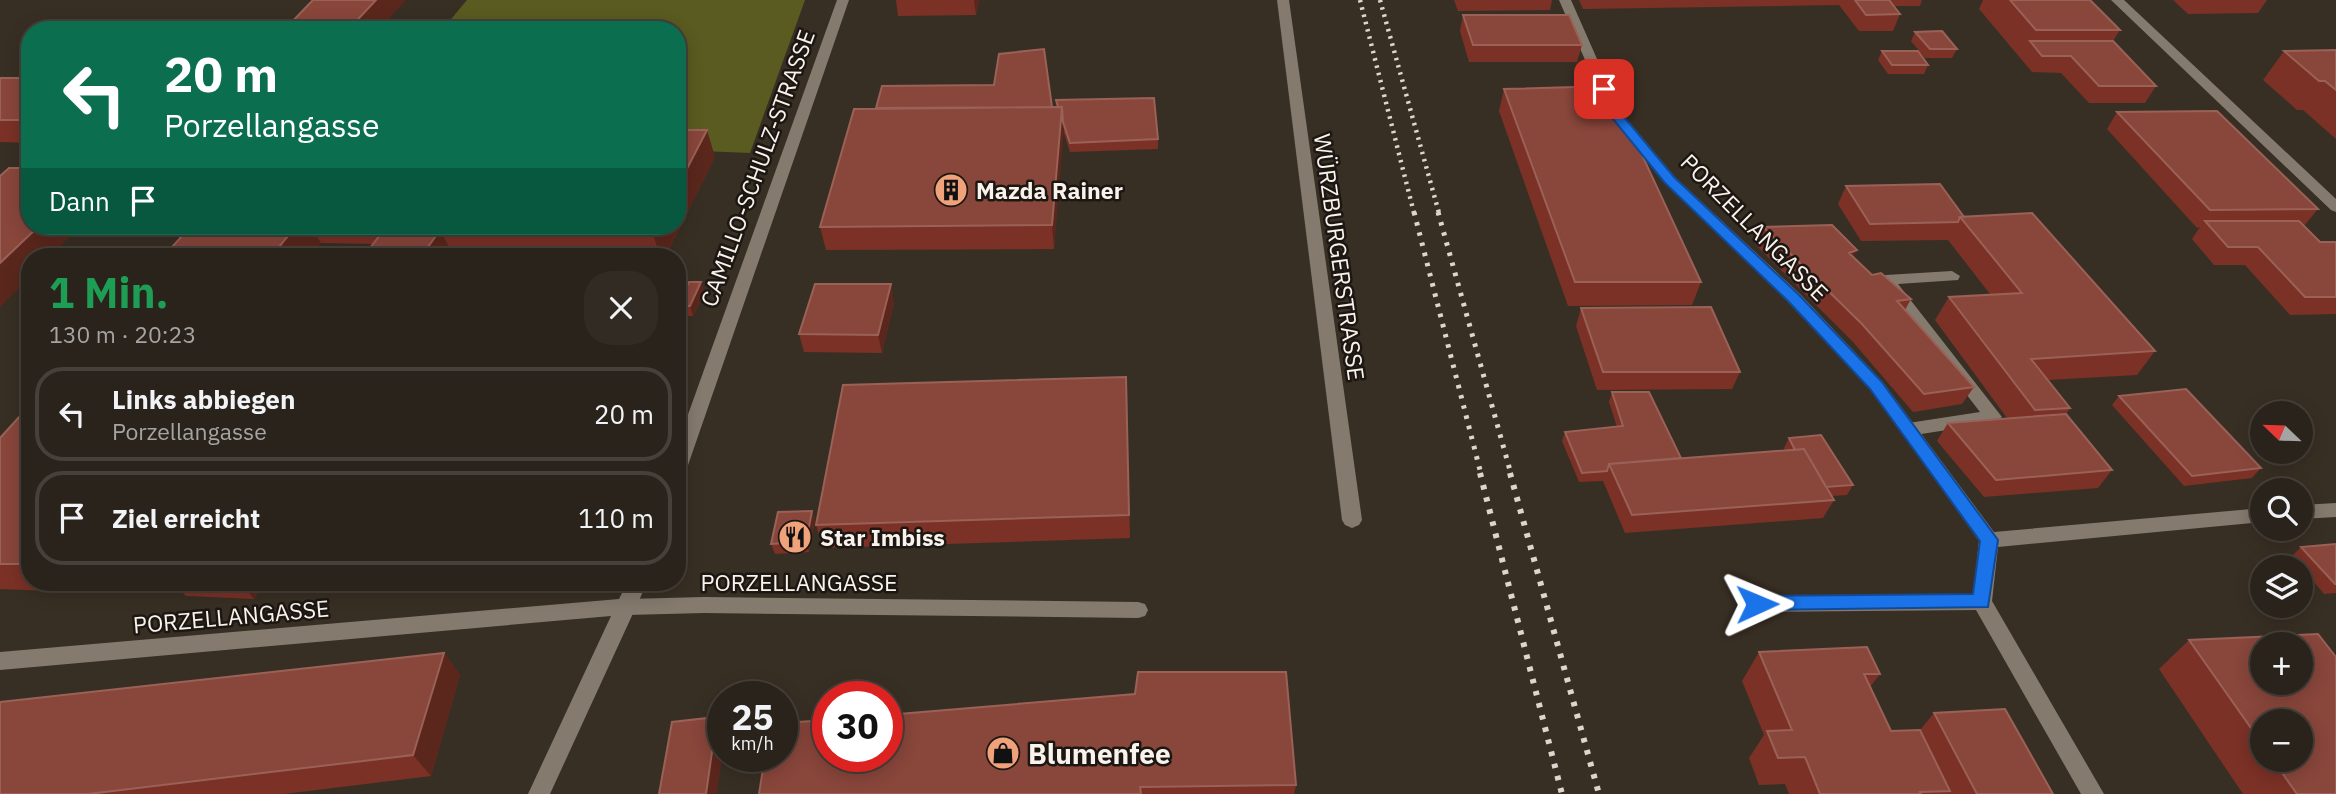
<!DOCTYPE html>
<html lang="de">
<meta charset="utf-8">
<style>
:root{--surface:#2a231b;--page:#322b24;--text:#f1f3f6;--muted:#a5a4a3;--line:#46403a}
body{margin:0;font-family:"IBM Plex Sans",sans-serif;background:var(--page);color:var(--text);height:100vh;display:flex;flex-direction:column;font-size:26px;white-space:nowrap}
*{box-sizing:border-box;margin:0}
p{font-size:23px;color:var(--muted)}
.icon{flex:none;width:38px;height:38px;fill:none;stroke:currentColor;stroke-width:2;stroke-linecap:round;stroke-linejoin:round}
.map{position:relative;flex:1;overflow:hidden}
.details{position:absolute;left:21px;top:248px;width:665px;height:343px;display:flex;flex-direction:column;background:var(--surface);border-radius:28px;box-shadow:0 4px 18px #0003,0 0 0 2px var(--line)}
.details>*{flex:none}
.hud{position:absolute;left:21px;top:21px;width:665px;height:214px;border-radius:28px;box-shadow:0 4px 18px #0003,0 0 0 2px var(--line);background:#0b6e4f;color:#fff;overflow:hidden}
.needle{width:46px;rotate:293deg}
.buttons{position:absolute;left:2250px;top:401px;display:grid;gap:14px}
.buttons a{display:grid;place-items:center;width:63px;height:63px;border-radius:50%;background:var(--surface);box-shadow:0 4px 18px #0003,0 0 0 2px var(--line);font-size:35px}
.speed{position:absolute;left:707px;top:681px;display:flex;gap:14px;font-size:35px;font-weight:700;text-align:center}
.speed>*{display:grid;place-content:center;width:91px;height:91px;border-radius:50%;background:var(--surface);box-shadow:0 4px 18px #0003,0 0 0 2px var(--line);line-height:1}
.speed small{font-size:18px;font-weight:400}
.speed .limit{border:10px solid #d22;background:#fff;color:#111}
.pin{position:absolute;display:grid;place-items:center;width:60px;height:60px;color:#fff;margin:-30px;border-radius:14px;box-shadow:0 4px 10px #0006}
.me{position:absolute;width:77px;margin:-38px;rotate:89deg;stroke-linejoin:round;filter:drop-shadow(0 0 5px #0008)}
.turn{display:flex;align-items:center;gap:24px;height:147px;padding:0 28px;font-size:32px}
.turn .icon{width:91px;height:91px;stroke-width:2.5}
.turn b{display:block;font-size:49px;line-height:60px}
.then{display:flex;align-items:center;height:66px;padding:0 28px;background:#0003;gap:14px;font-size:26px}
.round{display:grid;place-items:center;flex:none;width:74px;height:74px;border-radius:28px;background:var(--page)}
.headline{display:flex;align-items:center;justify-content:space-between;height:119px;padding:0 28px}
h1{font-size:42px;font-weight:700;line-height:52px;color:#1e9e55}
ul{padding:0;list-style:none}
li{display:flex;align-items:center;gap:21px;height:94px;margin:0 14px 10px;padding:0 14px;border:4px solid var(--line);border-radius:28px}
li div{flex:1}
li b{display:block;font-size:26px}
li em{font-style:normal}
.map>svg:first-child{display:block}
</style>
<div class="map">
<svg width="2336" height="794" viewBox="0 0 2336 794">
<rect width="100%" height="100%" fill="#382f24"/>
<path fill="#595b20" d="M467,0H805L750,153L677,150V30H442Z"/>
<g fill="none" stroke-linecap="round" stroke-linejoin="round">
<path fill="#857a6e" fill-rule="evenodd" d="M1952,271L1960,276L1958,280L1898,284L2002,417L1993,423L1908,436L1902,434L1899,429L1902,424L1980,412L1878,280L1886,275Z
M704,597L1138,602L1145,604L1148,610L1145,616L1138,618L704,613L627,615L620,613L617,607L620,601L627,599Z"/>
<path fill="#857a6e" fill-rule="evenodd" d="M1277,0H1289L1362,520L1359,525L1352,528L1345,525L1342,520Z
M1559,0H1571L1620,111L1675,177L1800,294L1882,381L1994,532L2263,508V522L1998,547L1992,601L2104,794H2081L1976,610L1757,612L1750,610L1747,604L1750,598L1757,596L1973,594L1979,541L1870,389L1788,302L1665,183L1609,115Z
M2111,0H2124L2336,199V212L2331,210Z
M2336,503V517L2301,519V505Z"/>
<path fill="#857a6e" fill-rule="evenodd" d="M837,0H849L686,471L684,476L677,478V445Z
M627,583H647L550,794H528L611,616L0,670V652L619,599Z"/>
<path stroke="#ddd6cf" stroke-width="4.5" stroke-dasharray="2.5 5" stroke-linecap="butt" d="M1360,0L1414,213
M1380,0L1439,213"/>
<path stroke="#ddd6cf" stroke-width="5" stroke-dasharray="3.5 7" stroke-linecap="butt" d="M1414,212L1481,474
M1438,212L1511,474"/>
<path stroke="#ddd6cf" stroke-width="6" stroke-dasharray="4.5 8" stroke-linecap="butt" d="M1480,473L1562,794
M1510,473L1599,794"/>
</g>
<path fill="#7b3126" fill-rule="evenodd" d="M896,0H979L976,15L898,16Z
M1454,0H1552L1550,10L1458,11Z
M1579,0H1922L1920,6H1894L1900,14L1893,31H1859L1839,5L1583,9Z
M1983,0H2090L2120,30L2113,41L2156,86L2145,103H2089L2061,73L2032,72L1979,9Z
M2173,0H2267L2258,13L2188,14Z
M1463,15L1582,45L1577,62H1469L1460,31Z
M1915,32L1957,49L1952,58H1925L1911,41Z
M2336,50V139L2303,110H2297L2263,80L2284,51Z
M1882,51L1928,65L1924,74H1888L1878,60Z
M0,78H30V143L0,142Z
M1504,89L1701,282L1692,305L1568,306L1499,111Z
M1056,100L1158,139V149L1070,152L1063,130L1054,249L826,250L820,227L1052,107H1057Z
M2117,112L2318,209L2304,226L2320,242H2336V314L2290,315L2245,265H2214L2192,239L2200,227L2197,228L2107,129Z
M715,157L665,257H454L373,244L321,243L309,257H163L191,226H677Z
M1846,186L1964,217L2155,351L2137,375L2048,380L2070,408L2066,414L2112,470L2098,488L1984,497L1937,441L1948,423L2007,418L1935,320L1949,297L1990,294L1948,240L1861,241L1838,204Z
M1763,227L1853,257L1872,275L1911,299L1905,310L1974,387L1962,404L1913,412L1853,342L1755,244Z
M705,292L693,316H681L677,305Z
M894,302L882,353L804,352L799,334Z
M1581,308L1740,372L1732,389L1597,390L1576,326Z
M1126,377L1130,538L823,548L816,525Z
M1612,392L1681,458L1785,450L1784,448L1789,438L1853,485L1847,495L1831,496L1834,500L1823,518L1625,533L1603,481L1579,482L1562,441L1565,432L1617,427L1609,402Z
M2119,396L2261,468L2252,478L2184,486L2112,405Z
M30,405V583H57L51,591L0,589V438Z
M812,511L815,520L809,552L775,554L771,544Z
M2336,544V593L2324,594L2292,556L2301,547Z
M180,583H264L254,599L186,596L177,587Z
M2189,640L2336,794H2243L2159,669ZM2263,721L2301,760H2263Z
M1759,652L1880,674L1870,687L1891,731L1920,730L1934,713L2053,794H1789L1785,784L1759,785L1749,758L1764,735L1742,681Z
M444,653L460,675L431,776L284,794H0Z
M765,756L1296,785L1294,794H759Z"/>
<path fill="#5b271c" d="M376,0H406L379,30H348Z
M974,0H979L976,15Z
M1062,107L1064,130L1054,249L1052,225Z
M707,130L715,157L665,257H661L653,235L658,226H677V188Z
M39,226H81L49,257H30V277L0,307V263Z
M296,226H310L321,243L309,257H271Z
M440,230L454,257H421Z
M1857,250L1848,267L1849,253Z
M701,282L705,292L693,316L690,306Z
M891,284L894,302L882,353L878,335Z
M812,511L815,520L809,552L806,542Z
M30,556V571L23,564Z
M43,583H57L51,591Z
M250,583H264L254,599L246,589Z
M444,653L460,675L431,776L413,755Z
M717,717L723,728V750L717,794H706Z"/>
<path fill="#89463b" stroke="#9a6157" stroke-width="2" fill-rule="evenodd" d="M313,0H376L348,30H284Z
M1855,0H1889L1900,14L1866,15Z
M2010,0H2090L2120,30H2036Z
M1463,15H1569L1582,45H1473Z
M1942,31L1957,49H1930L1915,32Z
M2030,41H2113L2156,86H2099L2071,56H2042Z
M1044,49L1052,107L876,108L882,86L994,85L999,54Z
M2336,50V90L2325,81H2319L2284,51Z
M1882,51H1918L1928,65H1892Z
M0,78H30V120H0Z
M1610,86L1701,282H1575L1504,89Z
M1154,98L1158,139L1070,143L1063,122L1062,107H1058L1056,100Z
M1062,107L1052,225L820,227L854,109Z
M2217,111L2318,209L2210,210L2117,112Z
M677,130H707L677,188Z
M9,168H30V226H39L0,263V176Z
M1940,184L1964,217H1960L1958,222L1870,224L1846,186Z
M2032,213L2155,351L2031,359L2070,408L2035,410L1949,297L2022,293L1960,217Z
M2205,221H2299L2320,242H2336V297H2305L2258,247H2228Z
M1832,225L1857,250L1849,253L1872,275L1881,273L1911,299L1897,301L1974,387L1924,394L1862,324L1763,227Z
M191,226H296L271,257H163Z
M387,226H658L653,235L440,230L421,257H363Z
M689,282H701L690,306H677Z
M815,284H891L878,335L799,334Z
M1711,307L1740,372H1603L1581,308Z
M1126,377L1129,515L816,525L843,385Z
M2186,389L2261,468L2192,476L2119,396Z
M1612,392H1649L1681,458L1609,464L1607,471L1582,473L1565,432L1623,426Z
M30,405V556L23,564H0V438Z
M2066,414L2112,470L1996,480L1948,423Z
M1821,435L1853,485L1826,487L1804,449L1795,450L1789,438Z
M1804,449L1834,500L1632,515L1609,464Z
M812,511L806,542L771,544L778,512Z
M2336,544V584H2335L2301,547Z
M180,583H250L246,589L177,587Z
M2318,634L2336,657V794H2297L2273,760H2301V721H2263V745L2189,640ZM2263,644H2301V682H2263Z
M1867,647L1880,674H1864L1891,731L1920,730L1950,791L1920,792L1921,794H1820L1805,757L1778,758L1767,731L1792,730L1759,652Z
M444,653L413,755L88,794H0V702Z
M1138,672H1286L1296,785L1140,787L1141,794H759L765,756H782V723L828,720V756H887V715L1135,694Z
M2005,709L2053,794H1977L1934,713Z
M717,717L706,794H659L672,722Z"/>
<path fill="#1a73e8" stroke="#114b97" stroke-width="2" d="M1600,87H1608L1619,111L1674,177L1799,295L1881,381L1998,540L1988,607L1751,610L1748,604L1757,596L1973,594L1980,541L1870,389L1789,302L1665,183L1609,114L1598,89Z"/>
<defs>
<symbol id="building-disc" viewBox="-11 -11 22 22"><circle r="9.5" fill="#f0a27a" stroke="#1c1713"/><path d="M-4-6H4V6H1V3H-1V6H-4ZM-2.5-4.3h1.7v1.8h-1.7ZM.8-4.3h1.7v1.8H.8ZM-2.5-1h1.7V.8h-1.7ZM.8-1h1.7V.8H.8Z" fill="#111"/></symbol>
<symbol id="restaurant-disc" viewBox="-11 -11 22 22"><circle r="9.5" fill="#f0a27a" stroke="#1c1713"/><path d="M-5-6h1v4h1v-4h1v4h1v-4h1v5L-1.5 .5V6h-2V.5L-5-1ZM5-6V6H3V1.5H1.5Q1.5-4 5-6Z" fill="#111"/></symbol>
<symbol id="shop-disc" viewBox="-11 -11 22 22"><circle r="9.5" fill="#f0a27a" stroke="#1c1713"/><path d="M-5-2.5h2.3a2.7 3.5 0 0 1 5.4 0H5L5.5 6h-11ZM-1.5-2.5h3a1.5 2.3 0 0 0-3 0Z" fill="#111"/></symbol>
</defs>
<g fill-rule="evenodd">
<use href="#building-disc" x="932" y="171" width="38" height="38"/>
<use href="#restaurant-disc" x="776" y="518" width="38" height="38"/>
<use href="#shop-disc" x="984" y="734" width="38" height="38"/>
</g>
<g text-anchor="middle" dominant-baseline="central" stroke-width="5" stroke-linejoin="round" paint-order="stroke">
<g font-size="23" fill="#f9f3ec" stroke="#1c1713">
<text transform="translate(757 168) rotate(-70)">CAMILLO-SCHULZ-STRASSE</text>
<text transform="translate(1755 227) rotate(45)">PORZELLANGASSE</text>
<text transform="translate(1340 257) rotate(82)">WÜRZBURGERSTRASSE</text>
<text x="799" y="582">PORZELLANGASSE</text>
<text transform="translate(231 616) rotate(-5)">PORZELLANGASSE</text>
</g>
<g font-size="23" font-weight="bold" fill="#f9f3ec" stroke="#1c1713" text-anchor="start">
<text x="976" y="190">Mazda Rainer</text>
<text x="820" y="537">Star Imbiss</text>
</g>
<g font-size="28" font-weight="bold" fill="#f9f3ec" stroke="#1c1713" text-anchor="start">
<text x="1028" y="753">Blumenfee</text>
</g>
</g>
</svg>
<div class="buttons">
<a><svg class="needle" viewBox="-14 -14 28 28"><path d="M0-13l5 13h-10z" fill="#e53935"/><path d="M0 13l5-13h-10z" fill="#a5a4a3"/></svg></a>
<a><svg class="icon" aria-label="search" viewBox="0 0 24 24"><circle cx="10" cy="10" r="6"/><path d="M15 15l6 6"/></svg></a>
<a><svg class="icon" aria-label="layers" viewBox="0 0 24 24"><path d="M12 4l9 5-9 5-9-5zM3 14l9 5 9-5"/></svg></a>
<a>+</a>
<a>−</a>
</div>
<div class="speed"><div>25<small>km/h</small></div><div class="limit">30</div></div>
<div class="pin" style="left:1604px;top:89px;background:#d93025"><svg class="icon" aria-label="arrive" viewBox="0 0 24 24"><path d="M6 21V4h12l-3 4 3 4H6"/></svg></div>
<svg class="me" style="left:1757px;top:604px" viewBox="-20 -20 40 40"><path d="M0-17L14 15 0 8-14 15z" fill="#1a73e8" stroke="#fff" stroke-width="4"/></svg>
<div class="hud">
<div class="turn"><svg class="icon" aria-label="left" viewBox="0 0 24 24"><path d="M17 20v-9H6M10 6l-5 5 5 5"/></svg><div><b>20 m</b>Porzellangasse</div></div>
<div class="then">Dann<svg class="icon" aria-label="arrive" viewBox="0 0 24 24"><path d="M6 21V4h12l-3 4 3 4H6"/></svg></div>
</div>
<section class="details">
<div class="headline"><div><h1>1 Min.</h1><p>130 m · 20:23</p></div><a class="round"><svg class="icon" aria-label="close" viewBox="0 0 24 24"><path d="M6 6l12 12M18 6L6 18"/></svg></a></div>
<ul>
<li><svg class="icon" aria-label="left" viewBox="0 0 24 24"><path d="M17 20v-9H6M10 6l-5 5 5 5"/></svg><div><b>Links abbiegen</b><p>Porzellangasse</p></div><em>20 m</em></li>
<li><svg class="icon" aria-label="arrive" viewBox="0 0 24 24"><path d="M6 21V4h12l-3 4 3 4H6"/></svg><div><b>Ziel erreicht</b></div><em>110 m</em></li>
</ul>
</section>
</div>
